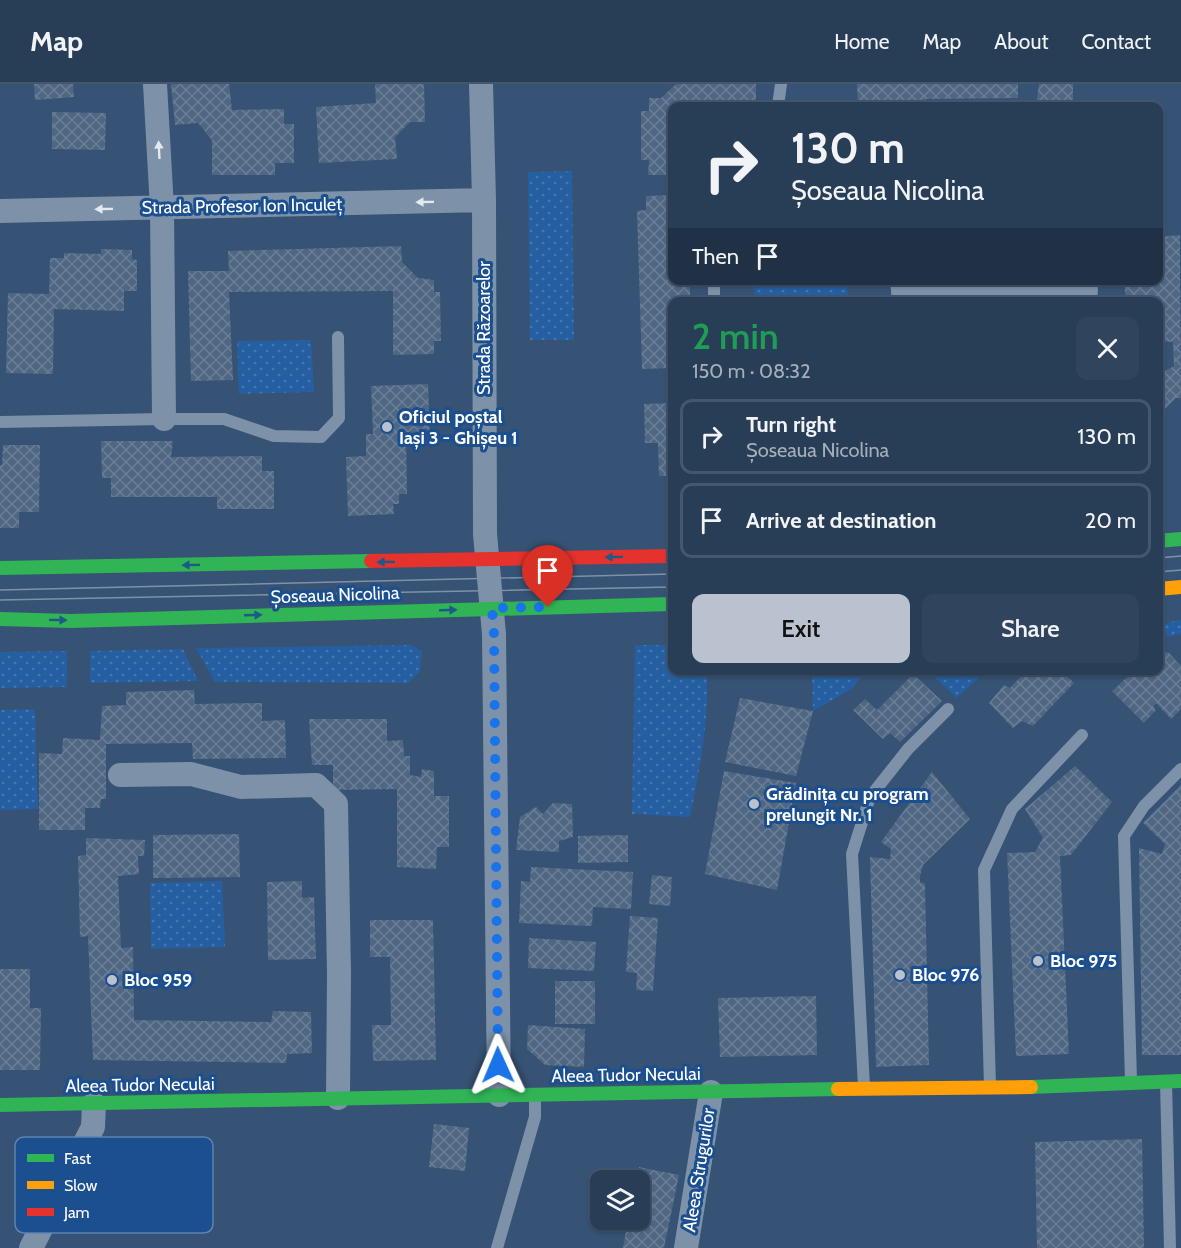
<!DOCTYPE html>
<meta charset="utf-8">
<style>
:root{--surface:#283e57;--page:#30455d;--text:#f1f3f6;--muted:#a5aeba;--line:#44576d;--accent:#b9c2ce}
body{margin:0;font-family:Cabin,sans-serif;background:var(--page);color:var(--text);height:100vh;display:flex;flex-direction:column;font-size:22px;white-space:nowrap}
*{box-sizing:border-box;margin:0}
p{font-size:20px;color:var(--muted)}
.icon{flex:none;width:33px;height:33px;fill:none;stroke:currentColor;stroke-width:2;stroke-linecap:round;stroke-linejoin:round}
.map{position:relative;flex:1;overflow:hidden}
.details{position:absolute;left:668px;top:213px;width:495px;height:378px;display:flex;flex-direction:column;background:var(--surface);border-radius:12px;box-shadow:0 2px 4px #0004,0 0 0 2px var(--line)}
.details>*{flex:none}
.hud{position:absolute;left:668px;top:18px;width:495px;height:183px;border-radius:12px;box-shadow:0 2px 4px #0004,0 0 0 2px var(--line);background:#283e57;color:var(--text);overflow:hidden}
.fabs{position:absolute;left:590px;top:1086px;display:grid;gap:12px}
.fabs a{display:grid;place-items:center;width:60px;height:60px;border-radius:12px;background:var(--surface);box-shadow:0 2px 4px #0004,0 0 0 2px var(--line);font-size:30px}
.pin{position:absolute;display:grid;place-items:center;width:51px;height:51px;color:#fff;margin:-62px -26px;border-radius:50% 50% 50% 0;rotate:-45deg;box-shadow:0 0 6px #0007}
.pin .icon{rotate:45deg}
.me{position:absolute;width:66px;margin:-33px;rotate:359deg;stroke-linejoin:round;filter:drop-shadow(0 0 4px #0008)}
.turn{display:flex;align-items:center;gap:21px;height:126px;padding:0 24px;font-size:27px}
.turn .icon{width:78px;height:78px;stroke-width:2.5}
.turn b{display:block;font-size:42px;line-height:51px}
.then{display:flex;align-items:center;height:57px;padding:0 24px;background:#0003;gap:12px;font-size:22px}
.round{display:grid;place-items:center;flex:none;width:63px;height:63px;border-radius:12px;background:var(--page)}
.head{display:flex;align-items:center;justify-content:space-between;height:102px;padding:0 24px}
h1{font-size:36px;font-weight:600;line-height:45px;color:#1e9e55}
.cta{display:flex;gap:12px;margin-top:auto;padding:12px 24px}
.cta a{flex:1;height:69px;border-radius:12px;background:var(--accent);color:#111;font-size:24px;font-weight:600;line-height:69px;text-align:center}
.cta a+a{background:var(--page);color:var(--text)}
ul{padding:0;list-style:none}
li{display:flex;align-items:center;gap:18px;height:75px;margin:0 12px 9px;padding:0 12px;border:3px solid var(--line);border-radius:12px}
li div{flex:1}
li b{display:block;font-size:22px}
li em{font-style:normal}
header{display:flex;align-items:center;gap:36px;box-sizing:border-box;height:84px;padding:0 30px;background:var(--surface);border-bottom:2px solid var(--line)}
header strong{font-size:28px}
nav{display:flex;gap:33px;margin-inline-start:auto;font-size:21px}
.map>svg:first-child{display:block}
</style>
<header>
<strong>Map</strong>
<nav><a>Home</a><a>Map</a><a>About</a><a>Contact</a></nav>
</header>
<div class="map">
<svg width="1181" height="1164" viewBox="0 0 1181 1164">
<defs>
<pattern id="green-dots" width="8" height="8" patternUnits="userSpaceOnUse" patternTransform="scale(1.5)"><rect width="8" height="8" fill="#265fa1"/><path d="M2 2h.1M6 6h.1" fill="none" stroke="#4777af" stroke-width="1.8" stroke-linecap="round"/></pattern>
<pattern id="building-cross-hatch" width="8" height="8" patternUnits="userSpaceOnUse" patternTransform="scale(1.5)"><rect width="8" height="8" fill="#506783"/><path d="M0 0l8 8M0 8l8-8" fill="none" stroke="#6a7e96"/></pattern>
</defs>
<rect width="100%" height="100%" fill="#365274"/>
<path fill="url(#green-dots)" d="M572,87L574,256H530L528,88Z
M754,197H846L849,217H755Z
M311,256L314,308L239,310L237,257Z
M1181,536V551L1177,550L1168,553L1160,543L1170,538Z
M411,561L422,567L420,587L409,599L215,598L196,564Z
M635,561H672V586L707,587C709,636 700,685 690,733L632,730Z
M183,565L198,597L90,599V567Z
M67,567V603L0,604V568Z
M812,587V586L865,587L853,604L813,627Z
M928,587H986L957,614Z
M35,625L38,725L0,726V626Z
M222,797L225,863L151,865L150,799Z"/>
<path fill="url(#building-cross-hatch)" d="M34,0H73L74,13L35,16Z
M171,0H229L232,26L284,25V40H294V79H275V91H212V56L198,39L175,41Z
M375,0H424L425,38H410L395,53L397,75L319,79L316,23L376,19Z
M676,0H756V22H672V91H648L649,76H641V27H649V14H661Z
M857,0H1018V14L926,15V22H858Z
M1039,0H1073V22H1036Z
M52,28L106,29L105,66L52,65Z
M672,111V196H690V218H672V284L642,285L637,127L646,126V112Z
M1180,151L1181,314H1176L1158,332V291L1174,282L1173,258L1158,257V218H1126L1124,196H1158V153Z
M401,162L402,178L418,194L434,196V208H440L441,257H434V270L393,271V207L229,208L233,296L191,297L188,187H229L228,167Z
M101,165L132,166V175L137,176V207H124V227L54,225L53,290L6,289L8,209L49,210L50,174H64V169L101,170Z
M428,300L430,350H406L407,410H399V420H393L394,430L348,432L346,373L366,372V350H373L371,302Z
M672,319V392H659L658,359H645L644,320Z
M101,357H173L171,373L262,372V387H274V425H217V413H111V394H102Z
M3,361H40L39,428H19V444H0V381H2Z
M1158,567L1169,569L1181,582V625L1171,635L1156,619L1153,622L1156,626L1144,639L1112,607L1135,586H1158Z
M1027,586H1061L1074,599L1033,642L1022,637L1013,644L989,619L1004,601L1010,604Z
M913,590L942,617L900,658L890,649L883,655L853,626L865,615L877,626Z
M194,606L195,620L262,619V637L285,636L286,674L193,675L192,659L106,660V715H101L100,724H85V746H39V669L62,670L63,654L100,656L102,622L126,621V608Z
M740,614L813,627L796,692L725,678Z
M309,635H387V657L403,656L404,672H410V691L421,693L422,685L434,687V712H449V763H437L436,785L397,783V705L333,706V681H312Z
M1075,682L1112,718L1071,771L1060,772L1069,970L1016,972L1007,769L1035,768L1043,754L1025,725Z
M724,687L796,699L777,806L705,790Z
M932,688L970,735L923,781L920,792V798L925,800L929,981L876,983L870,773L890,775L891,765L881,758Z
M1181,701V971H1142L1139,764L1162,770L1165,760L1143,739Z
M553,719L572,720L573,753L559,757V768L516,766L520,733L536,723L543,730Z
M239,750L240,793L153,794V751Z
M628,751V778L578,779V752Z
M86,754L145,756L144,772H138L139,790L118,792L121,864L133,863L134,936L271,938L273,927L311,928L312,969L287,970L286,979L93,976L88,852L80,853L78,772L86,771Z
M531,783L633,788L631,825L593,823L592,842L519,839L521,797L530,798Z
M652,791L672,793L670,822L649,820Z
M302,797V814L314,813L316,875L268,876L267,798Z
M630,832L658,834L653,907L636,906L637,889L626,888Z
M370,836H433L436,976L373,977L372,941H391L390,873H370Z
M529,854L596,858L594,887L528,884Z
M0,885H30V924H41L40,986H0Z
M555,897H595V940H555Z
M816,912L817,971L720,973L718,914Z
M528,941L585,945L584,983L545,981L527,965Z
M434,1040L469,1044L465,1087L429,1083Z
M1142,1055L1144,1164H1037L1035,1058Z
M639,1083L679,1091L664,1164H623L628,1136H639V1096H636Z"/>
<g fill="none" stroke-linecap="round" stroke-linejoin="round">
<path stroke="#7d92a8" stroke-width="12" d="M778,22L781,0
M714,196V218
M896,196L898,218
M897,207L1092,205L1091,218
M0,338L164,335H224L274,352L321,353L339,334L338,253
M1131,997L1124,752L1144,722L1181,685
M1166,998L1170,1164
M864,1003L852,770L870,713L908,665L948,625
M990,1003L984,786L1012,725L1082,651
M497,1164L535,1033V1012"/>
<path stroke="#7d92a8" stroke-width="24" d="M155,0L162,124L164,335
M481,0L484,116L485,450L494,550L499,1011
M0,127L484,116
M120,691L191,690L241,703L316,701L336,720L339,890L338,1014
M31,1164L93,1043L94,1020
M686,1164L711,1008"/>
<path stroke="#30b455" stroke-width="14" d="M1158,457L1181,455
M0,484L371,477
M0,535L71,537L672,520
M1031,1003L1181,997
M0,1021L838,1005"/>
<path stroke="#ff9f0a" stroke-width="14" d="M1158,505L1181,503
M838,1005L1031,1003"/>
<path stroke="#e5322d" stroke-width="14" d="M371,477L672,472"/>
<path stroke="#7e92a7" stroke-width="1.5" d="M1158,474L1181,472
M1158,488L1181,486
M0,506L672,490
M0,516L672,503"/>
</g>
<defs><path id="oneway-solid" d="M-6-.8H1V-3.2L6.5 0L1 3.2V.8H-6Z" transform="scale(1.5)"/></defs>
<g fill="#e5e9ee">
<use href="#oneway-solid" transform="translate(159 66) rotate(-93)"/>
<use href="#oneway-solid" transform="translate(425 118) rotate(179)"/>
<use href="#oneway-solid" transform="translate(104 125) rotate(179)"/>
</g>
<g fill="#1d5989">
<use href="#oneway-solid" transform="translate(614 473) rotate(179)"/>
<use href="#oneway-solid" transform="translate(386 478) rotate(179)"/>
<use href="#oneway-solid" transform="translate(191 481) rotate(179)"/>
<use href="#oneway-solid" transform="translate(448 526) rotate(-2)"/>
<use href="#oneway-solid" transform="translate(253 531) rotate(-2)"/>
<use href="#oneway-solid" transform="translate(58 536) rotate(1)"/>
</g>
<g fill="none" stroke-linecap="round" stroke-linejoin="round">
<path stroke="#1a73e8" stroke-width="10" stroke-dasharray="0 18" d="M498,981L494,550L492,524L548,523"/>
</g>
<g fill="#b9c2ce" stroke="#1b4f8f" stroke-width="2">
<circle cx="387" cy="343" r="6"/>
<circle cx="754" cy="720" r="6"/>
<circle cx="1038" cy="877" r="6"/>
<circle cx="900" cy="891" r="6"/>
<circle cx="112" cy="896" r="6"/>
</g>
<g text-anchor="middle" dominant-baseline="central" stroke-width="6" stroke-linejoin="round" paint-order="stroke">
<g font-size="18" fill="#fff" stroke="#1b4f8f">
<text transform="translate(242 122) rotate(-1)">Strada Profesor Ion Inculeț</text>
<text transform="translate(484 244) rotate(-90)">Strada Răzoarelor</text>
<text transform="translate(335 511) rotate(-2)">Șoseaua Nicolina</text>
<text transform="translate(626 991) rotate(-1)">Aleea Tudor Neculai</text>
<text transform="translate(140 1001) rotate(-1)">Aleea Tudor Neculai</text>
<text transform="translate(699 1086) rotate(-81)">Aleea Strugurilor</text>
</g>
<g font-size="18" font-weight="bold" fill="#fff" stroke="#1b4f8f" text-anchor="start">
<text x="399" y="333">Oficiul poștal<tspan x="399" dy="21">Iași 3 - Ghișeu 1</tspan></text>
<text x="766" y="710">Grădinița cu program<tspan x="766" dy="21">prelungit Nr. 1</tspan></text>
<text x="1050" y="877">Bloc 975</text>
<text x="912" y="891">Bloc 976</text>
<text x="124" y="896">Bloc 959</text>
</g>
</g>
<rect x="15" y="1053" width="198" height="96" rx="9" fill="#1b4f8f" stroke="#5f84b1" stroke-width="1.5"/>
<rect x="27" y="1070" width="27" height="8" fill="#30b455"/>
<rect x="27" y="1097" width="27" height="8" fill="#ff9f0a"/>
<rect x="27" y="1124" width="27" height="8" fill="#e5322d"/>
<g font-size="16" fill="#fff">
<text x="64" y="1080">Fast</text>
<text x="64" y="1107">Slow</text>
<text x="64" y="1134">Jam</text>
</g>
</svg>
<div class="fabs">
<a><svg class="icon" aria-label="layers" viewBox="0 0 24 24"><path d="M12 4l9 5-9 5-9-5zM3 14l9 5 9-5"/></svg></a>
</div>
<div class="pin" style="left:548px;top:523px;background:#d93025"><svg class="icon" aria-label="arrive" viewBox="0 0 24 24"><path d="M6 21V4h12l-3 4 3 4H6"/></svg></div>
<svg class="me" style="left:498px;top:981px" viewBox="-20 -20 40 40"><path d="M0-17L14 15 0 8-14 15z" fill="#1a73e8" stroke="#fff" stroke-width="4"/></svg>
<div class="hud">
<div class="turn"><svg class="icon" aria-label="right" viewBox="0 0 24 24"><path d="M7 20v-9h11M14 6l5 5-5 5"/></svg><div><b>130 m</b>Șoseaua Nicolina</div></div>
<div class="then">Then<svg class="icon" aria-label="arrive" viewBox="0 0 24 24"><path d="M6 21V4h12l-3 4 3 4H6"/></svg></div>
</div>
<section class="details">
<div class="head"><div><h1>2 min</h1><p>150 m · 08:32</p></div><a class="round"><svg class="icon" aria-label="close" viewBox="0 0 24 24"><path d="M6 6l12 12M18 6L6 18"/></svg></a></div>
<ul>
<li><svg class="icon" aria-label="right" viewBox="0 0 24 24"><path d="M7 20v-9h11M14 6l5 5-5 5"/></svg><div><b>Turn right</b><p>Șoseaua Nicolina</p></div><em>130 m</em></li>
<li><svg class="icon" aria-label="arrive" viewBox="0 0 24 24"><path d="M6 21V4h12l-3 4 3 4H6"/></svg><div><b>Arrive at destination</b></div><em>20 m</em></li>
</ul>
<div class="cta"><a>Exit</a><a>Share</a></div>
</section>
</div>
